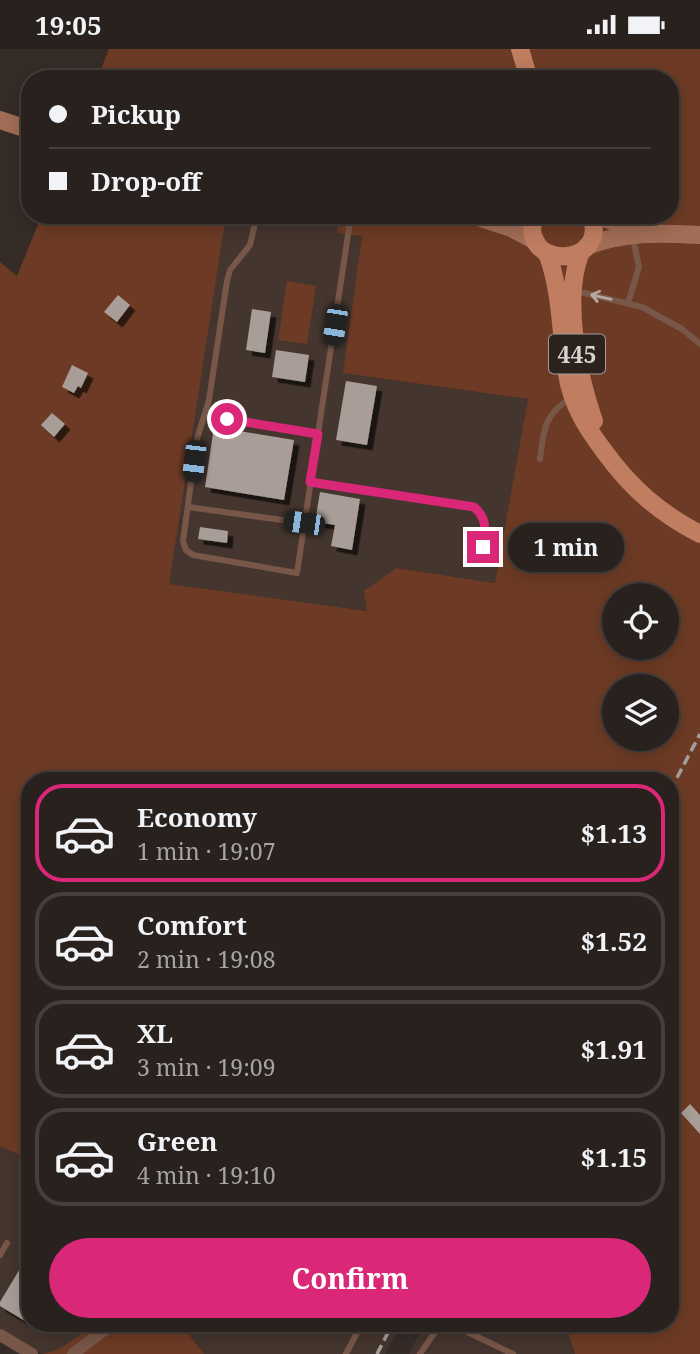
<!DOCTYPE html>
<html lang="en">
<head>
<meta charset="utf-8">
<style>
	:root { --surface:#28211e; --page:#302927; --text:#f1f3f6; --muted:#a5a3a4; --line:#443e3c; --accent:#db2777 }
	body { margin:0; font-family:"Noto Serif",serif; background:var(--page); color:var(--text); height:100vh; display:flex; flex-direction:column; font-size:26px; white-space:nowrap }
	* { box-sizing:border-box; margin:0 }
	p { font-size:23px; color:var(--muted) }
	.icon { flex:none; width:38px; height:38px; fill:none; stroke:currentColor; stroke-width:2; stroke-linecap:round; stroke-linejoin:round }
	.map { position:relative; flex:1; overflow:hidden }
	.panel { position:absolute; left:21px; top:723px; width:658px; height:560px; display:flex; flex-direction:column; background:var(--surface); border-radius:28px; box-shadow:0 4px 18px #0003,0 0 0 2px var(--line) }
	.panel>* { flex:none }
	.guide { position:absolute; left:21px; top:21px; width:658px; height:154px; border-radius:28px; box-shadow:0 4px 18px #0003,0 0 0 2px var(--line); display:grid; align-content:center; height:154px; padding:0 28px; background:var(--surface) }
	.tools { position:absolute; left:602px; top:534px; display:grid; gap:14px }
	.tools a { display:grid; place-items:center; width:77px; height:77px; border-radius:50%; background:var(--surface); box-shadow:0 4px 18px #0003,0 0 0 2px var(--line); font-size:35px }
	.end { position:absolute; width:32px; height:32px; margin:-16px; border:9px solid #db2777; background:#fff; box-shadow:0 0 0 4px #fff }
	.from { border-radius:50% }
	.bubble { position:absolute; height:49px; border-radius:24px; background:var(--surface); box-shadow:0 4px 18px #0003,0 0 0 2px var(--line); font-size:23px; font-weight:700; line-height:49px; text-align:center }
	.car { position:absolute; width:21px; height:42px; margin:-21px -10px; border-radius:9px; box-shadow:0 0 5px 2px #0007; background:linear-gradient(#222 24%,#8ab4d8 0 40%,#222 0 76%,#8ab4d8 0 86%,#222 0) }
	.guide b { display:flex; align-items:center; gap:24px; height:66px; font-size:26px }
	.guide b+b { border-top:2px solid var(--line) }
	.guide i { width:18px; height:18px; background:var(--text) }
	ul { padding:12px 0 0; list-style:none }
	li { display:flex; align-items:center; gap:21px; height:98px; margin:0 14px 10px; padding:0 14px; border:4px solid var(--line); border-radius:28px }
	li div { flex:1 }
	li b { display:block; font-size:26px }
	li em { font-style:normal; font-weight:700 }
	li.selected { border-color:var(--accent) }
	li>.icon { width:63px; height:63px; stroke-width:1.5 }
	.primary-button { display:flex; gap:14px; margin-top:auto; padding:14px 28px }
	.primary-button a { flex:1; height:80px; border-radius:42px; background:var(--accent); color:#fff; font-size:28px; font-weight:700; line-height:80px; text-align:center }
	.status { display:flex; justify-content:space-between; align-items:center; height:49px; padding:0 35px; background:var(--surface); direction:ltr }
	.status svg { height:19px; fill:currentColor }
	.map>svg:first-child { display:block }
</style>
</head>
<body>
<div class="status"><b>19:05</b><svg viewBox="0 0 49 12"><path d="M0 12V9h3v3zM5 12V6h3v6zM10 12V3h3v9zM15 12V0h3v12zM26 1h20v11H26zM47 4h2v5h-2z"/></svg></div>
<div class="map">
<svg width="700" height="1305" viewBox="0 0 700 1305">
	<defs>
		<filter id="shadow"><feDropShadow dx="5.5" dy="5.5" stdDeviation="0" flood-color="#0009"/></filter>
	</defs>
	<rect width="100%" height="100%" fill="#352c28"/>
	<path fill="#44352e" d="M226 166H298L338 174 362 187 344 324 528 350 496 534 396 519 368 562 168 535Z
		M0 1097 30 1111V1274H97L59 1300 43 1305 0 1281Z
		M180 1274H401L385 1305H204Z
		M425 1274H565L575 1305H409Z"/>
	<path fill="#6d3b25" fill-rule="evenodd" d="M109 0H700V1305H575L565 1274H670V732H30V1111L0 1097V213L17 227 42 166H226L169 535 367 562 364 542 396 519 495 534 528 350 343 324 362 187 337 184 338 173 298 166H670V30H97ZM614 546H667V598H614ZM614 637H667V690H614Z
		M287 232 316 237 307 295 278 291Z
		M97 1274H180L204 1305H43L59 1300Z"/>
	<path fill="#a99d98" filter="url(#shadow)" d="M118 246 130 256 117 273 104 263Z
		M252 260 271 263 265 304 246 301Z
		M276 301 309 306 305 333 272 328Z
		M72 316 88 324 81 339 78 337 74 344 62 338Z
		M346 332 377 337 367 396 336 391Z
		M52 364 65 375 54 388 41 376Z
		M214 378 294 391 284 451 205 438Z
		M320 443 360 450 352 501 331 497 335 476 315 473Z
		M200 478 228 482 227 494 198 490Z
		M690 1055 700 1066V1085L681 1064Z
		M30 1203V1275L0 1257V1253Z"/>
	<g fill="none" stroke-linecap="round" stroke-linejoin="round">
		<path stroke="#785749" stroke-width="6" d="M257 166 250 196 230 221 227 232 209 351 197 390 183 492 186 501 193 506 297 524 351 166
			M576 242 642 258 682 280 700 295
			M628 254 639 218 633 189
			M204 367 318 385
			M540 410C544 382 543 366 570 350
			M310 433 474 458C488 470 485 481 483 498
			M188 458 304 474
			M0 1206 7 1194
			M346 1305 362 1274
			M420 1305 435 1283 455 1277 513 1305"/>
		<path stroke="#785749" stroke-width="12" d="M0 1286 32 1305
			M73 1305 113 1274"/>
		<path stroke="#a16d56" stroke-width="18" d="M0 71 30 81
			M596 166 639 182
			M475 167 511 179 536 192
			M587 197C625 182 660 184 700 186"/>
		<path stroke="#c07d60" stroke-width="18" d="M520 0 529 30
			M535 166C515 221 611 221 591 166
			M581 203C562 248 578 327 594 372
			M547 204C562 244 560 284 567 325 572 356 586 378 604 402 630 438 659 464 700 485"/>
		<path stroke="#a49d9a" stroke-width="3.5" stroke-dasharray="10 5" stroke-linecap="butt" d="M670 742 700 685
			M377 1305 393 1274"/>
	</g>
	<defs><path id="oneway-shaft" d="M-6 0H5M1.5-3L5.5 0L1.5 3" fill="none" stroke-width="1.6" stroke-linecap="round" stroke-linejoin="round" transform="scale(1.75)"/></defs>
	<use stroke="#b7a7a1" href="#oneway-shaft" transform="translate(601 248) rotate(-167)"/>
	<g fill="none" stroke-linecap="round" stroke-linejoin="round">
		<path stroke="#db2777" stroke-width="9" d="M227 370 318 385 310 433 474 458C488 470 485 481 483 498"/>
	</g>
	<g text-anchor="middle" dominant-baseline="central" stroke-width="7" stroke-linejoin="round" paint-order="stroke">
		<rect fill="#2b221e" stroke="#a59d9b" stroke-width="2" x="549" y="285.5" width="56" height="39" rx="5"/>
		<g font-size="23" font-weight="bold" fill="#d9d2d0">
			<text x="577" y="305">445</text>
		</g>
	</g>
</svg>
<div class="tools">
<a><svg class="icon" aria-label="locate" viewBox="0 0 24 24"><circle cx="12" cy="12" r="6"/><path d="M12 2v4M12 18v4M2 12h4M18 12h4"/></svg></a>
<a><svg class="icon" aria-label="layers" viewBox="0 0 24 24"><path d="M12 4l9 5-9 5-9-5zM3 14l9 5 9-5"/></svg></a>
</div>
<i class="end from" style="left:227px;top:370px"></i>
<i class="end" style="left:483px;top:498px"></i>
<div class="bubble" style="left:508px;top:474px;width:116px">1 min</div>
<i class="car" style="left:335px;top:276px;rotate:189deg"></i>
<i class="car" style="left:194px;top:412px;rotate:187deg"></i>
<i class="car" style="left:304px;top:474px;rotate:278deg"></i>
<div class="guide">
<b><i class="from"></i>Pickup</b>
<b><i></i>Drop-off</b>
</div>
<section class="panel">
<ul>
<li class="selected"><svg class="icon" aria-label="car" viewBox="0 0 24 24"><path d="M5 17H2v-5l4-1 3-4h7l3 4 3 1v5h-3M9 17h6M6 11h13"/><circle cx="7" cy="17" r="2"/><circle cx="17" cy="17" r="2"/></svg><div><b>Economy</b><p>1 min · 19:07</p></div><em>$1.13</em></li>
<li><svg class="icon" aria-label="car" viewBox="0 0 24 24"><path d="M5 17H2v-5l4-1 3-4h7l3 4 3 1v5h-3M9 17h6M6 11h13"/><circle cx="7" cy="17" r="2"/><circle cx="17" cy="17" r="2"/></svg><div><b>Comfort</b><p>2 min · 19:08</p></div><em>$1.52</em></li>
<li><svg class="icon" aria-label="car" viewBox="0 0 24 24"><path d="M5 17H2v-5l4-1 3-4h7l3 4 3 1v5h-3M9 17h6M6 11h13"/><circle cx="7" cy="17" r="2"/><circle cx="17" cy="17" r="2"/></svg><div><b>XL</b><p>3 min · 19:09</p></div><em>$1.91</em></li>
<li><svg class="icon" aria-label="car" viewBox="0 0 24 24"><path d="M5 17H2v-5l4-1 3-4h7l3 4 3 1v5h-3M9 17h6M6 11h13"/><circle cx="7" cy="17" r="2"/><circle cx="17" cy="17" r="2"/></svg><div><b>Green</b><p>4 min · 19:10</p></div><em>$1.15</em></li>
</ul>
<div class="primary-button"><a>Confirm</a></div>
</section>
</div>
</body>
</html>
